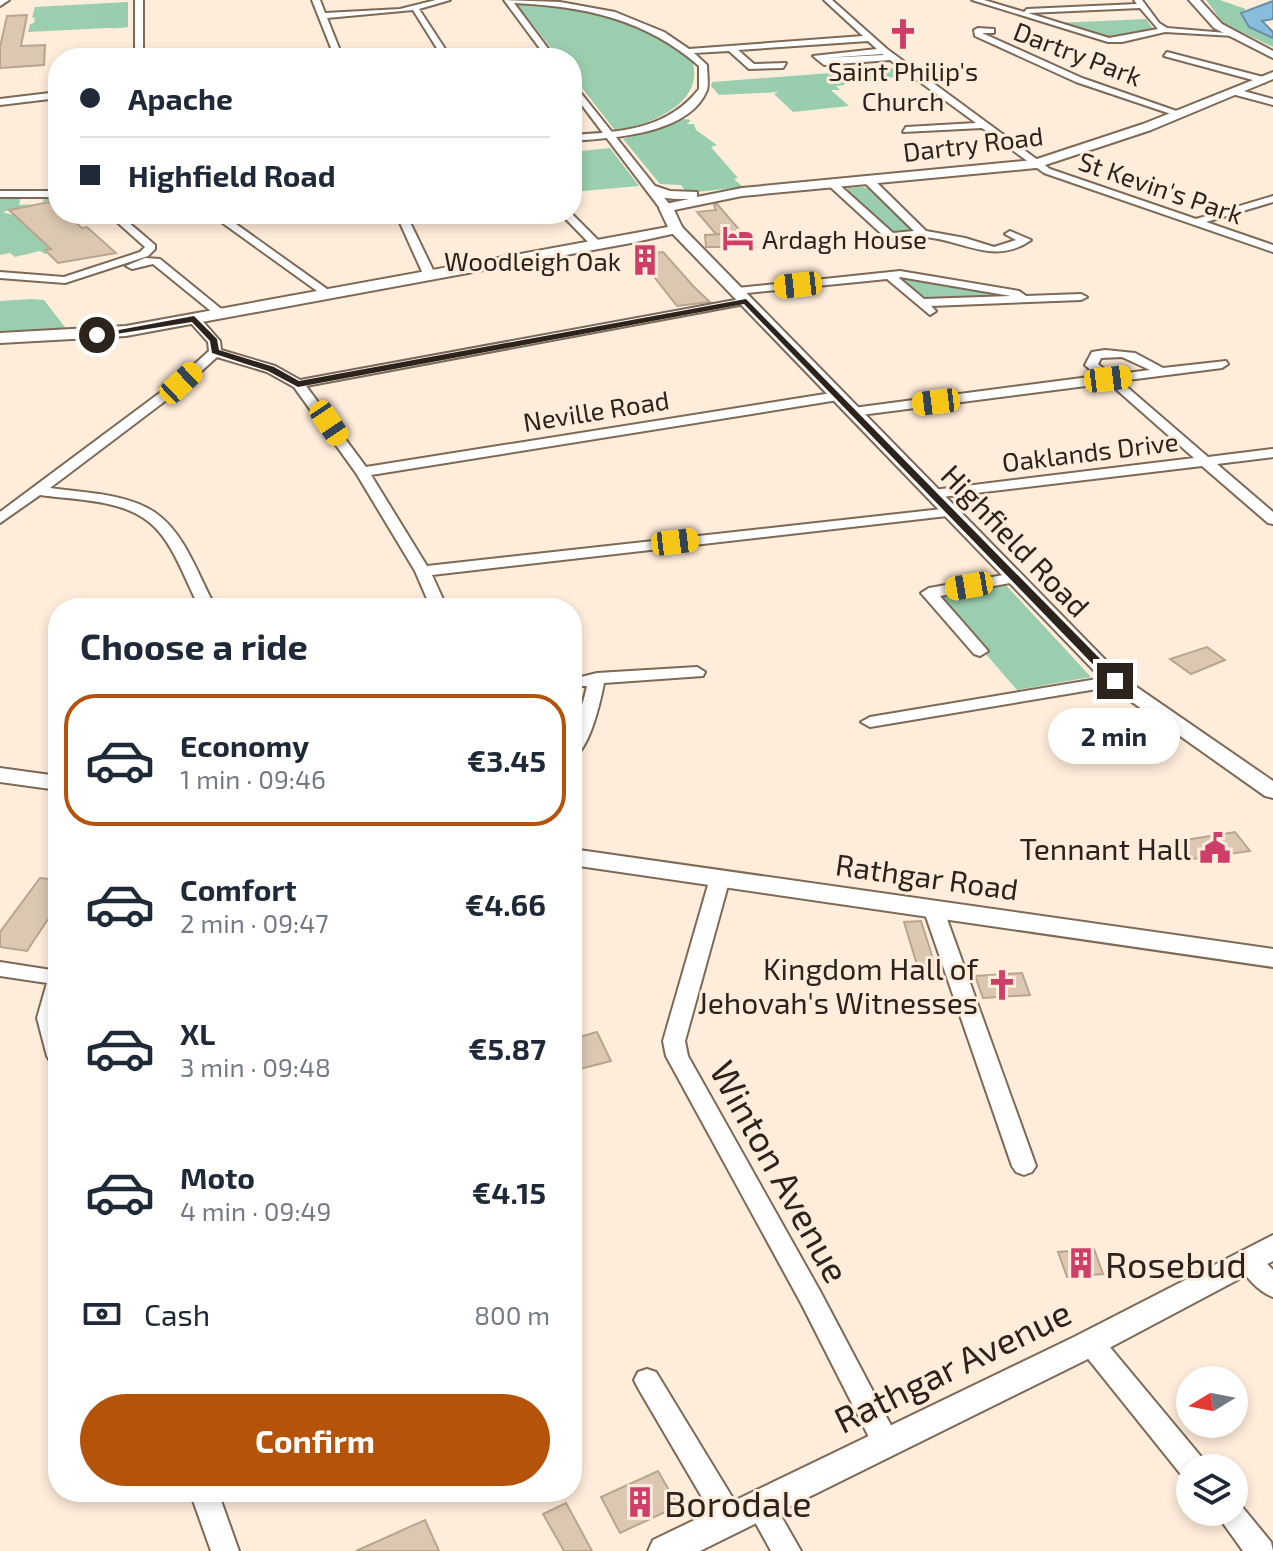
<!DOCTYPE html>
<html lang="en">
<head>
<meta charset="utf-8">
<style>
	:root { --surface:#fff; --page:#f2f2f3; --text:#1f2937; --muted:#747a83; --line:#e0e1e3; --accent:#b45309 }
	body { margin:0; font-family:"Exo 2",sans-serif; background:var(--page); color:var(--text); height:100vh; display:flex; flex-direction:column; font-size:30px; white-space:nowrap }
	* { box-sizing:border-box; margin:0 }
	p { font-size:26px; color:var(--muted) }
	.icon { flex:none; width:44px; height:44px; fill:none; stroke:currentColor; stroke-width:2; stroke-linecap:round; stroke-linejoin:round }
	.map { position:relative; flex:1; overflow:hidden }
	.panel { position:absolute; left:48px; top:598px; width:534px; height:904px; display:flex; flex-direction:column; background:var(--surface); border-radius:32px; box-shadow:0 4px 12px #0003 }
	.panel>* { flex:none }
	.banner { position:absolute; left:48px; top:48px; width:534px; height:176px; border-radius:32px; box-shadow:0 4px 12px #0003; display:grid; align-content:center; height:176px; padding:0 32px; background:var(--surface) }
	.needle { width:52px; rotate:260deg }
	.buttons { position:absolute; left:1176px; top:1366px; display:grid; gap:16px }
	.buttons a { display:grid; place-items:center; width:72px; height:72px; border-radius:50%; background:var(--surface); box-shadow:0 4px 12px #0003; font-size:40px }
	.end { position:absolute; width:36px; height:36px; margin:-18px; border:10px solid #2c241c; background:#fff; box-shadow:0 0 0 4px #fff }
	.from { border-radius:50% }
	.bubble { position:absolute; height:56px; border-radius:28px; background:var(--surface); box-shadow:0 4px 12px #0003; font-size:26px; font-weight:700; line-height:56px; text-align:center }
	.car { position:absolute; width:24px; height:48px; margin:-24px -12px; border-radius:10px; box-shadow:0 0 6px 2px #0007; background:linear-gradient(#f5c518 24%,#345 0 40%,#f5c518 0 76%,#345 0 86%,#f5c518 0) }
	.banner b { display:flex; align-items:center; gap:28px; height:76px; font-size:30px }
	.banner b+b { border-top:2px solid var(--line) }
	.banner i { width:20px; height:20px; background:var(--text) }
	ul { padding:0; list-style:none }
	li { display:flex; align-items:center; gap:24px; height:132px; margin:0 16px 12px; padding:0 16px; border:4px solid transparent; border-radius:32px }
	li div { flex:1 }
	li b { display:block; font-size:30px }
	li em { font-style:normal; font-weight:700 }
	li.current { border-color:var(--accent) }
	li>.icon { width:72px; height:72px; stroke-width:1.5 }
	h2 { padding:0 32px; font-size:36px; line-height:96px }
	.pay { display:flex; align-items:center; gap:20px; height:88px; padding:0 32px; font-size:30px }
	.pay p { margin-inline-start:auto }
	.primary-button { display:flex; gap:16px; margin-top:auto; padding:16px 32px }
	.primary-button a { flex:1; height:92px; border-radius:48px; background:var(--accent); color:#fff; font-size:32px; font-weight:700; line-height:92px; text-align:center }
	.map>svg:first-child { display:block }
</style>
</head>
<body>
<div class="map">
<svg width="1273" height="1551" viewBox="0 0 1273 1551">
	<rect width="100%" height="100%" fill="#ffeddb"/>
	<path fill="#9bceae" d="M128 2V27L28 32 30 24 34 23 35 18 32 17 35 7Z
		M515 2C574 2 653 17 693 63 703 107 648 122 617 133L572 75V58H559Z
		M1146 19 1154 30 1112 39 1056 23Z
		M765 78 780 92 719 95 711 86 712 82Z
		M610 148 639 186 572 192V152Z
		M862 187 871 189 918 231 915 234H893L845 191 848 188Z
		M21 196 19 205 31 204 3 212C20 219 34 213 52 205L48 201 43 202 44 196 58 199V214H74L40 221 67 244 45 254 40 251 15 257 10 253 0 255V197Z
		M903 277 1007 294 1009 297 922 299 899 278Z
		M31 299 44 300 68 331 0 333V301Z
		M1004 583 1091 677 1017 690 934 594Z"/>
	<path fill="#98cead" d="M1206 0H1220L1246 9 1241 13 1249 27 1273 38V47L1224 24Z
		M128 2V27C103 31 101 24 82 23L94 18 84 14 97 9 98 5Z
		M896 68 906 76 886 78 888 80 844 83 845 85 836 86 840 90H831L849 106 793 112 774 94 779 92 765 78Z
		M684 119 691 120 687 124H694L696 130 717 145 711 147 738 178 734 179 743 187 687 193 681 185 660 184 623 139Z"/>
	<path fill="#88bdde" stroke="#6c8fa4" stroke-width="2" d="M1273 1V19L1262 21 1273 32V38L1249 27 1241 13Z"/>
	<path fill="#dcc8b2" stroke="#b9a58f" stroke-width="2" d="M27 15 21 46 45 45 44 65 0 68V47L7 16Z
		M49 202 58 209V214H65L82 228 87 227 116 253 58 263 45 250 51 249 9 210Z
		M717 204 742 233 749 232 755 247H706L705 235 724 234H716L697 212 716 210 714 205Z
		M663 252 694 287 710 302 677 306 637 255Z
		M1207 647 1225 660 1191 674 1170 659Z
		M1235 832 1250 851 1193 859 1179 841Z
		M40 878 58 880V904L27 951 0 947V932Z
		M921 921 930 949 937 974 920 975 904 922Z
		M1022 973 1030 995 983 998 975 976Z
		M597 1032 611 1061 572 1071V1039Z
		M1094 1249 1103 1274 1067 1277 1058 1252Z
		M658 1471 678 1506 620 1533 601 1497Z
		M566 1503 571 1512 592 1551H564L543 1514Z
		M425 1520 439 1551H356Z"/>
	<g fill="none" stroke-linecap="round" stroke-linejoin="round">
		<defs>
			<path id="minor" d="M0 0H9L0 6Z
				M135 0H143V58H135Z
				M312 0H320L325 13 400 9 436 0H450L419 9 451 58H443L413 10 327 18 343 58H335Z
				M504 0 560 2 615 12 664 32 689 49 863 36 824 0H832L887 49 1050 169 1196 219 1273 196V202L1206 222 1273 245V252L1044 173 982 128 903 132 906 127 976 123 890 60 824 65 813 56 877 49 868 41 738 50 754 64 786 63 783 68 749 69 729 51 694 53 707 65C707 72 709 83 707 90 689 135 611 138 572 141V135C620 132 667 130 699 89V66C646 19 583 6 514 3L555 58H547ZM882 54 884 55 824 58Z
				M972 0H984L1024 12 1027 9 1137 4 1134 0H1142L1159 23 1167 28 1238 34 1234 36 1165 32 1122 42H1108ZM1140 8 1158 29 1109 38 1028 13Z
				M978 28 994 29V33H982L1082 78 1185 114 1177 116 1076 82 975 36 974 30Z
				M1167 52 1267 78 1268 80 1264 83 1164 56Z
				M864 178H872L926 231 965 238 994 247 1016 240 1005 234 1010 231 1031 240C994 266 964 240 924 237 911 237 899 240 886 238L826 183 835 181 893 233 914 231 864 182Z
				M0 191H58V197H0Z
				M108 214 122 217 155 214 128 222 155 245V249L148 256 65 283 0 278V272L64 277 140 252 145 247Z
				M210 214H222L334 294 324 296Z
				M396 214H406L436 276 434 278 424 276Z
				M561 214H572L601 243V247H593Z
				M145 258 160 259 225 312V316H217L153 264 132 269 126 266Z
				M900 271 1019 291 1026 296 1081 294 1087 297 1081 300 931 306 936 311 930 315 887 279 737 294 731 291 737 288ZM899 278 900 277 1011 296 924 299Z
				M746 298 752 301 750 303 306 386 366 467 838 392 844 396 838 400 371 475 427 566 951 508 958 512 956 515 432 575 447 608H431L415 571 356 473 294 387 267 372 217 357 185 386 50 488C84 493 128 493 157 514 186 535 199 578 216 608H200C185 581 174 542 149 522 121 499 75 500 40 495L0 523V512L177 380 209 351 208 342 190 322V316H198L220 341 221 350 275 366 300 380Z
				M1105 350 1135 353 1163 368 1226 361 1228 364 1222 368 1120 381 1208 457 1273 449V457L1217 464 1273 512V524L1268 523 1202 466 933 498 926 494 933 490 1194 458 1109 383 853 416 846 412 853 408 1097 376 1085 365 1092 352ZM1122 357 1150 370 1111 375 1098 364 1101 358Z
				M1015 573 1023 578 1020 581 940 596 988 651 980 656 974 654 921 593 929 588Z
				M697 667 705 672 703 676 604 683C601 699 589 753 572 757 572 728 581 714 587 686H577L575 682 577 678 597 673Z
				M1115 676 1123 681 1121 685 870 727 861 722 870 717Z
				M720 872 730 878 685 1041 688 1056 820 1291 895 1433 898 1441 895 1449 885 1453 875 1449 802 1305 666 1056 663 1041 710 878Z
				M933 902 943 908 1036 1166 1032 1172 1024 1175 1016 1172 1012 1166 923 908Z
				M0 962 58 971V1064L50 1061 47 1056 37 1018 47 983 0 976Z
				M1248 1250 1257 1253 1273 1270V1297C1258 1292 1243 1274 1236 1260L1239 1253Z
				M1090 1331 1099 1334 1203 1459 1207 1468H1190V1479L1183 1477 1081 1350 1077 1342 1081 1334Z
				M647 1369 656 1372 740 1510 744 1519 740 1528 730 1532 720 1528 638 1388 634 1380 638 1372Z
				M759 1491 769 1495 801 1551H771L745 1504 749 1495Z
				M190 1492H218L239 1551H211Z
				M1234 1501 1239 1503 1271 1542 1273 1551H1243L1215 1512H1234Z"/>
			<path id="tertiary" d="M572 82 670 205V211H662L572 92Z
				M1236 89 1273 99V105L1232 94 1231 92Z
				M58 92V98L0 105V99Z
				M671 226H681L1122 677 1273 781V798L1265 796 1108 685 671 232Z
				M1273 1235V1261L1096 1355 700 1551H648L653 1540 1074 1337Z"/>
			<path id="secondary" d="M1189 0H1200L1222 24 1273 51V58L1214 28Z
				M1273 72V79L1151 130 1036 168 742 196 674 210 683 229 681 232 631 243 126 336 0 343V333L126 326 668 227 659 208 661 205 689 199C674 199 660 200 648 190L655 186 670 191 697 192V197L742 188 1034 160 1143 124Z
				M0 768 58 776V790L0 782Z
				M572 849 1273 949V967L572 865Z"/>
		</defs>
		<use href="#minor" stroke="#7d6956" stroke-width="4"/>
		<use href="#tertiary" stroke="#7d6956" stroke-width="4"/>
		<use href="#secondary" stroke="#7d6956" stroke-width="4"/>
		<use href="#minor" fill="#fff" fill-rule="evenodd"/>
		<use href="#tertiary" fill="#fff" fill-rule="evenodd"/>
		<use href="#secondary" fill="#fff" fill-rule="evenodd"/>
	</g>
	<path fill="#2c241c" d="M746 299 1119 678V683H1111L744 304 298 387 268 371 212 353 210 341 192 322 97 337 92 335 194 316 217 339 219 350 274 367 299 381Z"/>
	<defs>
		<symbol id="church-bare" viewBox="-9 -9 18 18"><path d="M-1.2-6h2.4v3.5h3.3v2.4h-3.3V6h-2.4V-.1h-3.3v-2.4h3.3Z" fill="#cd3f69" stroke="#ffeddb" stroke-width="2.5" paint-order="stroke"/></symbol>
		<symbol id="hotel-bare" viewBox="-9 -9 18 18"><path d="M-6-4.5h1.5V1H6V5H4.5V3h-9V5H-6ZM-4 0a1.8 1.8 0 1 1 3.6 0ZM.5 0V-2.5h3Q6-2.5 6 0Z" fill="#cd3f69" stroke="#ffeddb" stroke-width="2.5" paint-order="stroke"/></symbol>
		<symbol id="building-bare" viewBox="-9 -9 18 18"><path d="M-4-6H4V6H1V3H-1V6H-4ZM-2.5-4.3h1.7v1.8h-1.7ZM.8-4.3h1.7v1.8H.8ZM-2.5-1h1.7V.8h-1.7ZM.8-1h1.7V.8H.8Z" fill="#cd3f69" stroke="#ffeddb" stroke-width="2.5" paint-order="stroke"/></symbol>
		<symbol id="civic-bare" viewBox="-9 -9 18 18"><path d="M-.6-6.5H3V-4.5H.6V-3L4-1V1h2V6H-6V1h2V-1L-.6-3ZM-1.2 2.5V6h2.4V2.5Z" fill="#cd3f69" stroke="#ffeddb" stroke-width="2.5" paint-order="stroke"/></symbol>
	</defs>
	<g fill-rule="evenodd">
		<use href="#church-bare" x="881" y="12" width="44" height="44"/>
		<use href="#hotel-bare" x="716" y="216" width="44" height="44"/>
		<use href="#building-bare" x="623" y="238" width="44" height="44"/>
		<use href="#civic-bare" x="1193" y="826" width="44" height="44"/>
		<use href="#church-bare" x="980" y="963" width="44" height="44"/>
		<use href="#building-bare" x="1059" y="1241" width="44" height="44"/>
		<use href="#building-bare" x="618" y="1480" width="44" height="44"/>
	</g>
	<g text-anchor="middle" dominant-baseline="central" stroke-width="6" stroke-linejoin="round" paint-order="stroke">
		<g font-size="26" fill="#2c241c" stroke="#ffeddb">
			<text transform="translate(1078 53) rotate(21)">Dartry Park</text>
			<text transform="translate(973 143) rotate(-7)">Dartry Road</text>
			<text transform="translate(1161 187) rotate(19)">St Kevin's Park</text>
			<text transform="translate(596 410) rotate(-9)">Neville Road</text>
			<text transform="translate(1090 451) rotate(-7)">Oaklands Drive</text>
		</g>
		<g font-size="26" fill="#2c241c" stroke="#ffeddb">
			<text x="903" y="70">Saint Philip's<tspan x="903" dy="30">Church</tspan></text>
			<text x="762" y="238" text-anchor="start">Ardagh House</text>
			<text x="621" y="260" text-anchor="end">Woodleigh Oak</text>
		</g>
		<g font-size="30" fill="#2c241c" stroke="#ffeddb">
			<text transform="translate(1016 540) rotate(46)">Highfield Road</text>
			<text transform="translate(927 876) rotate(8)">Rathgar Road</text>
		</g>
		<g font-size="30" fill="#2c241c" stroke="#ffeddb" text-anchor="end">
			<text x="1191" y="848">Tennant Hall</text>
			<text x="978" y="968">Kingdom Hall of<tspan x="978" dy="34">Jehovah's Witnesses</tspan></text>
		</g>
		<g font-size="36" fill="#2c241c" stroke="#ffeddb">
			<text transform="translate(781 1171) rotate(61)">Winton Avenue</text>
			<text transform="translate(952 1365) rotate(-26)">Rathgar Avenue</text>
		</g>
		<g font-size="36" fill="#2c241c" stroke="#ffeddb" text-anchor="start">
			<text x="1105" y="1263">Rosebud</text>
			<text x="664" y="1502">Borodale</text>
		</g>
	</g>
</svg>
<div class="buttons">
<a><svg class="needle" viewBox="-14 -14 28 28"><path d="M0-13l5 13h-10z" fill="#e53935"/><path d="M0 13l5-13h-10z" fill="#747a83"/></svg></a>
<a><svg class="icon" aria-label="layers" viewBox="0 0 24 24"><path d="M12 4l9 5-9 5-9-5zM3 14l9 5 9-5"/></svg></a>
</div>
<i class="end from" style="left:97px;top:335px"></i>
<i class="end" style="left:1115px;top:681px"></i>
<div class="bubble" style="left:1048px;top:708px;width:132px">2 min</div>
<i class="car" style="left:798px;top:285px;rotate:264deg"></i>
<i class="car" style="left:1108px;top:379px;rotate:83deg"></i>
<i class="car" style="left:181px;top:383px;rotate:47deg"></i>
<i class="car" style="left:936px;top:402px;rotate:263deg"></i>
<i class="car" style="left:329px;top:423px;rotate:146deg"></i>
<i class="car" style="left:675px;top:542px;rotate:83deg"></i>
<i class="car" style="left:969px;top:586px;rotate:260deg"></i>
<div class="banner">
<b><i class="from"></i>Apache</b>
<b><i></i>Highfield Road</b>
</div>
<section class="panel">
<h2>Choose a ride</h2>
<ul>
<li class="current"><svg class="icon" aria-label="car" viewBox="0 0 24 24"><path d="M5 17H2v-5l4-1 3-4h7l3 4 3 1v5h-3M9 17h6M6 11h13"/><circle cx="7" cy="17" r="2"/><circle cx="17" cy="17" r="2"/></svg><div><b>Economy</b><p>1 min · 09:46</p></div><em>€3.45</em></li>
<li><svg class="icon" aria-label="car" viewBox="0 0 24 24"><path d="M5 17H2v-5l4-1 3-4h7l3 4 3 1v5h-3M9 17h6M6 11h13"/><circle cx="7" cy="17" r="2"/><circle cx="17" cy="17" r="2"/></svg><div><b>Comfort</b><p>2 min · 09:47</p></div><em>€4.66</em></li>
<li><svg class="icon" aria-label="car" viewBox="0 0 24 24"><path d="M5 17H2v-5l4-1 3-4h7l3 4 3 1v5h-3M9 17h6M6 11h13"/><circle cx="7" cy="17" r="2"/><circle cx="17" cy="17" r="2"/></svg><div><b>XL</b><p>3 min · 09:48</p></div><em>€5.87</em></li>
<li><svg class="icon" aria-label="car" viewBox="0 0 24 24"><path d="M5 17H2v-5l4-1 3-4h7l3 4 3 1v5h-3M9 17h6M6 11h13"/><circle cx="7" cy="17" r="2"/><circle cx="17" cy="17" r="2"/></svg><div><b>Moto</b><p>4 min · 09:49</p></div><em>€4.15</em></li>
</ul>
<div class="pay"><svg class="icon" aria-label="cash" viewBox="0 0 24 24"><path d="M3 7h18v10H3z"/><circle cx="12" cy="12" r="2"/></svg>Cash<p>800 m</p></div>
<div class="primary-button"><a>Confirm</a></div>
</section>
</div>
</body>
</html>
